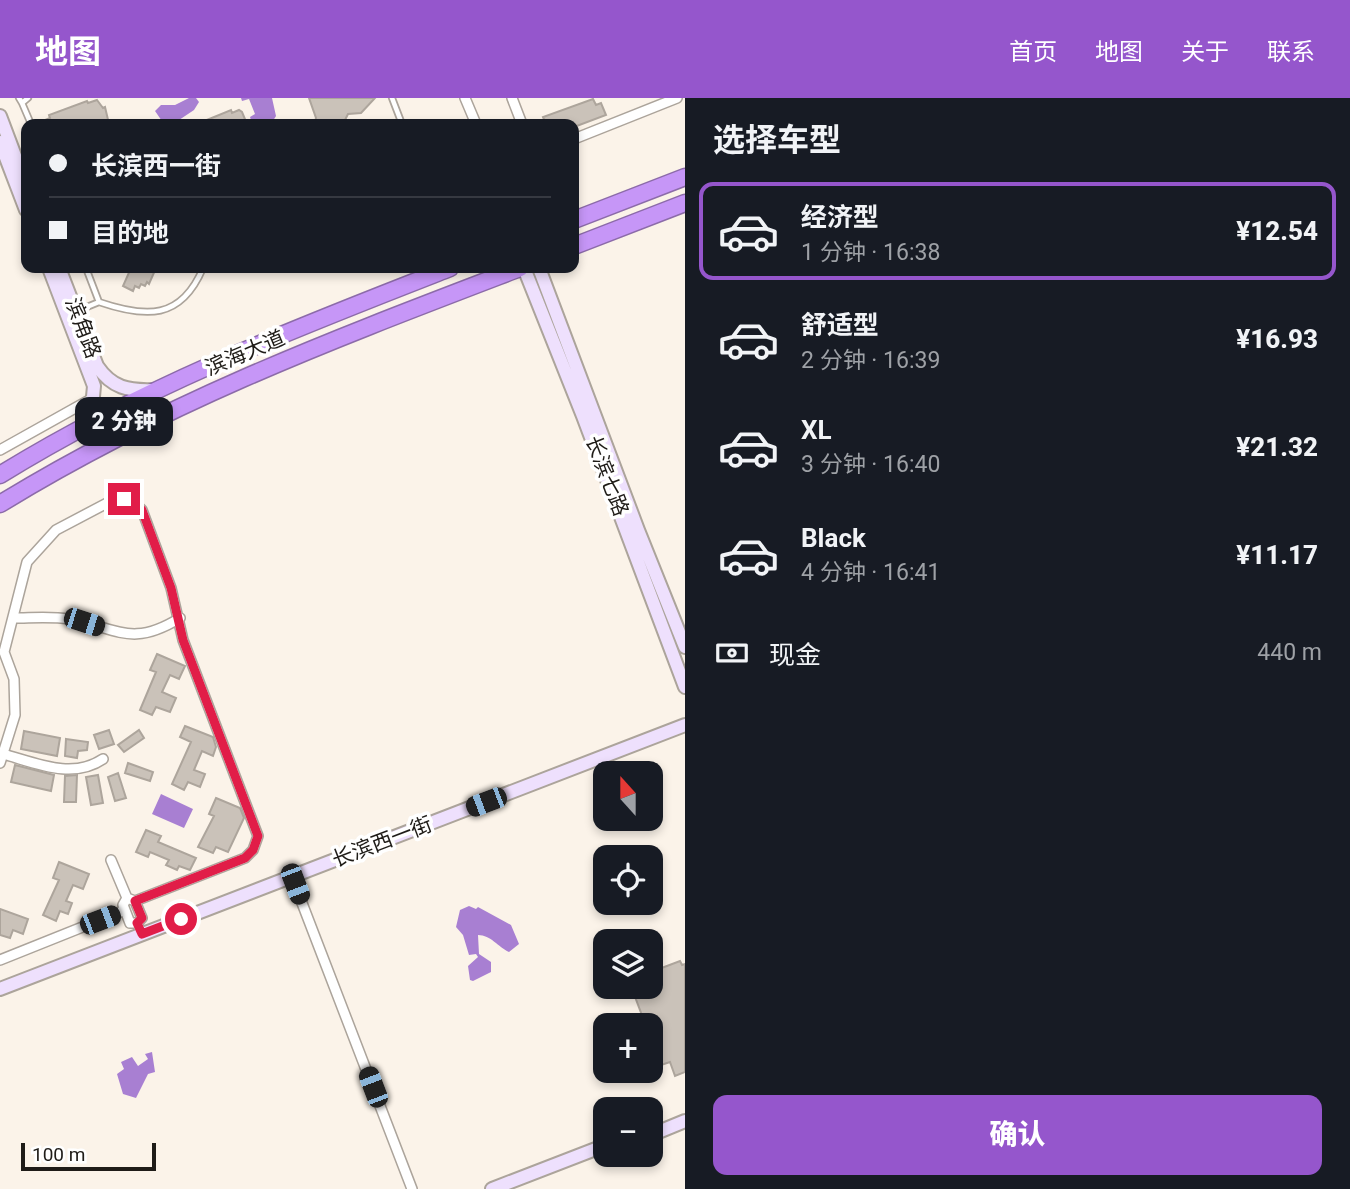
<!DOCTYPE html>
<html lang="zh">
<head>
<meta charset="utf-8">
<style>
	:root { --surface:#171b24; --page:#242831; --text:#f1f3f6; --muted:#9ea1a6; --line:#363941; --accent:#9556cc }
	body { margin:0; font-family:Roboto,"Noto Sans SC",sans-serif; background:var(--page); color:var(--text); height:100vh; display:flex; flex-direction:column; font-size:26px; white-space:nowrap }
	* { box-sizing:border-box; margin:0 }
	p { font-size:23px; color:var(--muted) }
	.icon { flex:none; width:38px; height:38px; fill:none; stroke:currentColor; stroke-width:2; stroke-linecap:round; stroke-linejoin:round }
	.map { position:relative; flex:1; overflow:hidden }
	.details { display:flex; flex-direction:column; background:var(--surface); width:665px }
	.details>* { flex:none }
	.top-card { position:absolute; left:21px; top:21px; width:558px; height:154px; border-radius:14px; box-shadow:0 4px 10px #0003; display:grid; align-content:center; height:154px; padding:0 28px; background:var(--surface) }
	.needle { width:46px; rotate:339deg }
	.tools { position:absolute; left:593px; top:663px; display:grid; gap:14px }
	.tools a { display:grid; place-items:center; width:70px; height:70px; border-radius:14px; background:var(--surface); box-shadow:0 4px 10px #0003; font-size:35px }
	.scale { position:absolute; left:21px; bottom:18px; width:135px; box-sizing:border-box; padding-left:7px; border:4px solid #1f1c18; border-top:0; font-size:19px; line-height:24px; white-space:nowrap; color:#1f1c18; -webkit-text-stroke:5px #fff; paint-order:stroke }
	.end { position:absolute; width:32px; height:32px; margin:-16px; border:9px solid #e11d48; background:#fff; box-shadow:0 0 0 4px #fff }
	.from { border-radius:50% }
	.bubble { position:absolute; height:49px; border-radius:14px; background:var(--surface); box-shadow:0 4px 10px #0003; font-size:23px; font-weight:800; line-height:49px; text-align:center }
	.car { position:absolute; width:21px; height:42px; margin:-21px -10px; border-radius:9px; box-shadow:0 0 5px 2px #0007; background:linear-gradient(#222 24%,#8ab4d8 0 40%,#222 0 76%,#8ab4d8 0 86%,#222 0) }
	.top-card b { display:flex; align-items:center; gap:24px; height:66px; font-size:26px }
	.top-card b+b { border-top:2px solid var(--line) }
	.top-card i { width:18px; height:18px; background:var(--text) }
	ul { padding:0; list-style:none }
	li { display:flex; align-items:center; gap:21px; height:98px; margin:0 14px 10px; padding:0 14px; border:4px solid transparent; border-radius:14px }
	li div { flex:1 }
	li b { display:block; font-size:26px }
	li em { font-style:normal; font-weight:800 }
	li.active { border-color:var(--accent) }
	li>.icon { width:63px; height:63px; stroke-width:1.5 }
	h2 { padding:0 28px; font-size:32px; line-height:84px }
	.pay { display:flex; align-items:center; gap:18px; height:77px; padding:0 28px; font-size:26px }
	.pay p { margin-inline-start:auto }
	.button { display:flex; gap:14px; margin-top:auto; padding:14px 28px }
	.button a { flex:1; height:80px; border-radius:14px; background:var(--accent); color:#fff; font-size:28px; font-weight:800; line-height:80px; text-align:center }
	header { display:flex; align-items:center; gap:42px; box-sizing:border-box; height:98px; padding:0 35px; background:var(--accent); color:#fff }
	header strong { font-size:33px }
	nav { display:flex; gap:38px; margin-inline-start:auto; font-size:24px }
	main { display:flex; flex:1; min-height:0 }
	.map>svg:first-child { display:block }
</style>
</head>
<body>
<header>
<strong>地图</strong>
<nav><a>首页</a><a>地图</a><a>关于</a><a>联系</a></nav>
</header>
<main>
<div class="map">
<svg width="685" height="1091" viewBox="0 0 685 1091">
	<rect width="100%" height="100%" fill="#fbf3e9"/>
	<path fill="#a87fd2" d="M189 0H196L199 4 194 12 179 22 180 26H164L155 13 161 7H175Z
		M241 0H272L276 18 271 26 252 25 250 19 255 16 249 1 242 3Z
		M161 696 193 711 184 730 152 716Z
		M469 808 476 811 478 809 511 827 519 846 509 854C498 849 491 837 478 837L479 856 491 864V874L473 883 470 882 468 868 478 859 476 856 469 857 463 837 456 829 460 812Z
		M152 954 155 974 148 976 136 1000 123 996 117 976 124 971 121 964 132 959 138 968 148 961 145 956Z"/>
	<path fill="#cac2b9" stroke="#ada59c" stroke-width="2" d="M309 0H375L361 15 348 16 343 26H314L316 20Z
		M593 1 596 7 601 5 606 17 574 29V26H546L543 19Z
		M97 2 103 10 105 9 109 26H36L50 20 49 17 87 3 88 5Z
		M231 12 232 15 239 12 242 14 247 26H197Z
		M131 170H156L149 186 147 184 145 188 141 186 139 190 135 188 133 193 123 188Z
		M157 556 185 568 179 581 170 577 162 594 176 600 170 614 156 609 152 617 140 612 156 574 150 572Z
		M185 628 213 639 216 649 213 658 202 653 194 672 205 676 200 689 188 684 184 692 172 686 191 644 180 639Z
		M109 632 114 646 99 651 94 637Z
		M139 632 144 640 124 654 118 647Z
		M24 633 60 640 57 658 21 651Z
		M66 641 88 644 87 652 78 653 77 660 65 658Z
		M128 665 153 674 150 683 125 675Z
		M15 667 54 677 51 693 11 684Z
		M118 675 126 700 115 703 108 679Z
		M77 677 76 704H64L65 678Z
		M98 677 103 705 91 707 86 679Z
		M216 700 240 710 244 720 228 754 216 749 213 755 198 749 214 718 209 716Z
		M146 732 161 738 158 744 196 760 190 772 179 768 177 772 166 767 169 762 150 754 148 759 136 754Z
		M59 764 89 776 83 791 73 787 66 803 72 805 68 816 60 813 56 823 43 817 59 782 53 780Z
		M0 811 28 821 23 836 13 832 10 840 0 837Z
		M680 863 682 867 685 866V974L675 978 670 964 661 967 651 941V928H646L634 896 643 893 641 889H651V874Z"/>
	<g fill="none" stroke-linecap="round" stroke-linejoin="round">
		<defs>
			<path id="lane" d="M19 0 22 5 28 0
				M392 0 402 26
				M22 5 31 26
				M86 170 99 204C146 220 181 222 203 170
				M77 213 99 204"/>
			<path id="street" d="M465 0 476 26
				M512 0 522 26
				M574 41 677 0
				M0 352 93 300
				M13 520C31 520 51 518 69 521 118 530 131 550 180 520
				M3 656C36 665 72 682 103 661
				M0 665 15 617 14 581 4 554 27 464 56 432 111 403 124 401 135 405 142 412 171 490 183 542 258 738 253 752 245 760 135 803
				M111 762 127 800
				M292 779 412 1091
				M137 825 142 820 135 803 127 800 123 807 130 825H137L142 836
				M0 862 125 812"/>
			<path id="secondary" d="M0 18 26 87
				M0 44 26 112
				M49 170 94 288 92 309 85 328
				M59 170 97 268C112 290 128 293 154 292
				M524 170 583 318 685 589
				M539 170 638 432 685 549
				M0 891 685 627
				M651 1037 685 1023
				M492 1091 606 1047"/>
			<path id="highway" d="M574 122 685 79
				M574 148 685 105
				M0 377C142 289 296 230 450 170
				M0 406C168 303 337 240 520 170"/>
		</defs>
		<use href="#lane" stroke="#aca49b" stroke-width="8"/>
		<use href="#street" stroke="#aca49b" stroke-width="12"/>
		<use href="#secondary" stroke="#aca49b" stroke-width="16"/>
		<use href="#highway" stroke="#8c6ba9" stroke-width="19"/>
		<use href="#lane" stroke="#fff" stroke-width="4.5"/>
		<use href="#street" stroke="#fff" stroke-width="9"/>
		<use href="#secondary" stroke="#eee0fd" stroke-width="12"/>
		<use href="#highway" stroke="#c696f7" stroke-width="16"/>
	</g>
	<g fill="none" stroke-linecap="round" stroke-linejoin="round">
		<path stroke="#e11d48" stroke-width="9" d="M124 401 135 405 142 412 171 490 183 542 258 738 253 752 245 760 135 803 142 820 137 825 142 836 181 821"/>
	</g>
	<g text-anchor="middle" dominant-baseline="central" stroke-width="7" stroke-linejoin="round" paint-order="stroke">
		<g font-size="21" fill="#1f1c18" stroke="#fff">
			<text transform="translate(83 230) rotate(69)">滨角路</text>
			<text transform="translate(245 255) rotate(-23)">滨海大道</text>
			<text transform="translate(607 378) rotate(69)">长滨七路</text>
			<text transform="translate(382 744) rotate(-21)">长滨西一街</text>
		</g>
	</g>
</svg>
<div class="tools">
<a><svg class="needle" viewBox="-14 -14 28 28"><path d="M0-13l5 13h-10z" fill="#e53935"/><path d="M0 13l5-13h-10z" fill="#9ea1a6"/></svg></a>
<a><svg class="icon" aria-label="locate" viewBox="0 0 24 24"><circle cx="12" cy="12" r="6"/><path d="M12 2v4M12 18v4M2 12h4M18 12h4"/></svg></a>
<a><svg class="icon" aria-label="layers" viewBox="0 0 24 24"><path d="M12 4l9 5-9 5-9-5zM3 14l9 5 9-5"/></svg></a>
<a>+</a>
<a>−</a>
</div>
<div class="scale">100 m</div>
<i class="end from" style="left:181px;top:821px"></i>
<i class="end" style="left:124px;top:401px"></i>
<div class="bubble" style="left:75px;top:299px;width:98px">2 分钟</div>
<i class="car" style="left:84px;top:524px;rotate:108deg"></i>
<i class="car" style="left:486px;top:704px;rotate:249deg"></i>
<i class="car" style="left:295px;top:786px;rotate:159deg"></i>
<i class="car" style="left:100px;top:822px;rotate:69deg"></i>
<i class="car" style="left:373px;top:989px;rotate:339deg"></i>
<div class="top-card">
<b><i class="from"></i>长滨西一街</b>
<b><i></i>目的地</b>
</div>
</div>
<section class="details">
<h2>选择车型</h2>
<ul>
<li class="active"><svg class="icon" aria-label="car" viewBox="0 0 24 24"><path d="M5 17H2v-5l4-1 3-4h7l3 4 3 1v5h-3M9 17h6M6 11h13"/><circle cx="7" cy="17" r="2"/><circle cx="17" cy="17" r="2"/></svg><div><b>经济型</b><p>1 分钟 · 16:38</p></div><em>¥12.54</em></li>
<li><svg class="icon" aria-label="car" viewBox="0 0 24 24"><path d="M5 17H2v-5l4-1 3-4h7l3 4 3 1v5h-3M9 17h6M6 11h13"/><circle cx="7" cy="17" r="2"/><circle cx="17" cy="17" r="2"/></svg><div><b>舒适型</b><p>2 分钟 · 16:39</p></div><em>¥16.93</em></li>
<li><svg class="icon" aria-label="car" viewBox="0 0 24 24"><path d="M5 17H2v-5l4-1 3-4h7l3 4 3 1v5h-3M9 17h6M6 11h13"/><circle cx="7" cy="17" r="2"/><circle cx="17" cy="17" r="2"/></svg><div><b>XL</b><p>3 分钟 · 16:40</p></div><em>¥21.32</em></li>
<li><svg class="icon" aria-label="car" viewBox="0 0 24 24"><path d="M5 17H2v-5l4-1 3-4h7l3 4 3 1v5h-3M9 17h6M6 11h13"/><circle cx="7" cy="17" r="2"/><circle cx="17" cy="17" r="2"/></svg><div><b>Black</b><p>4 分钟 · 16:41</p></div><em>¥11.17</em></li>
</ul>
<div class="pay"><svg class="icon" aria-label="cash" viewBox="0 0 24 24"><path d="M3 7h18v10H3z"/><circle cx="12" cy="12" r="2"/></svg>现金<p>440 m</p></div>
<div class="button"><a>确认</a></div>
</section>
</main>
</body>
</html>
